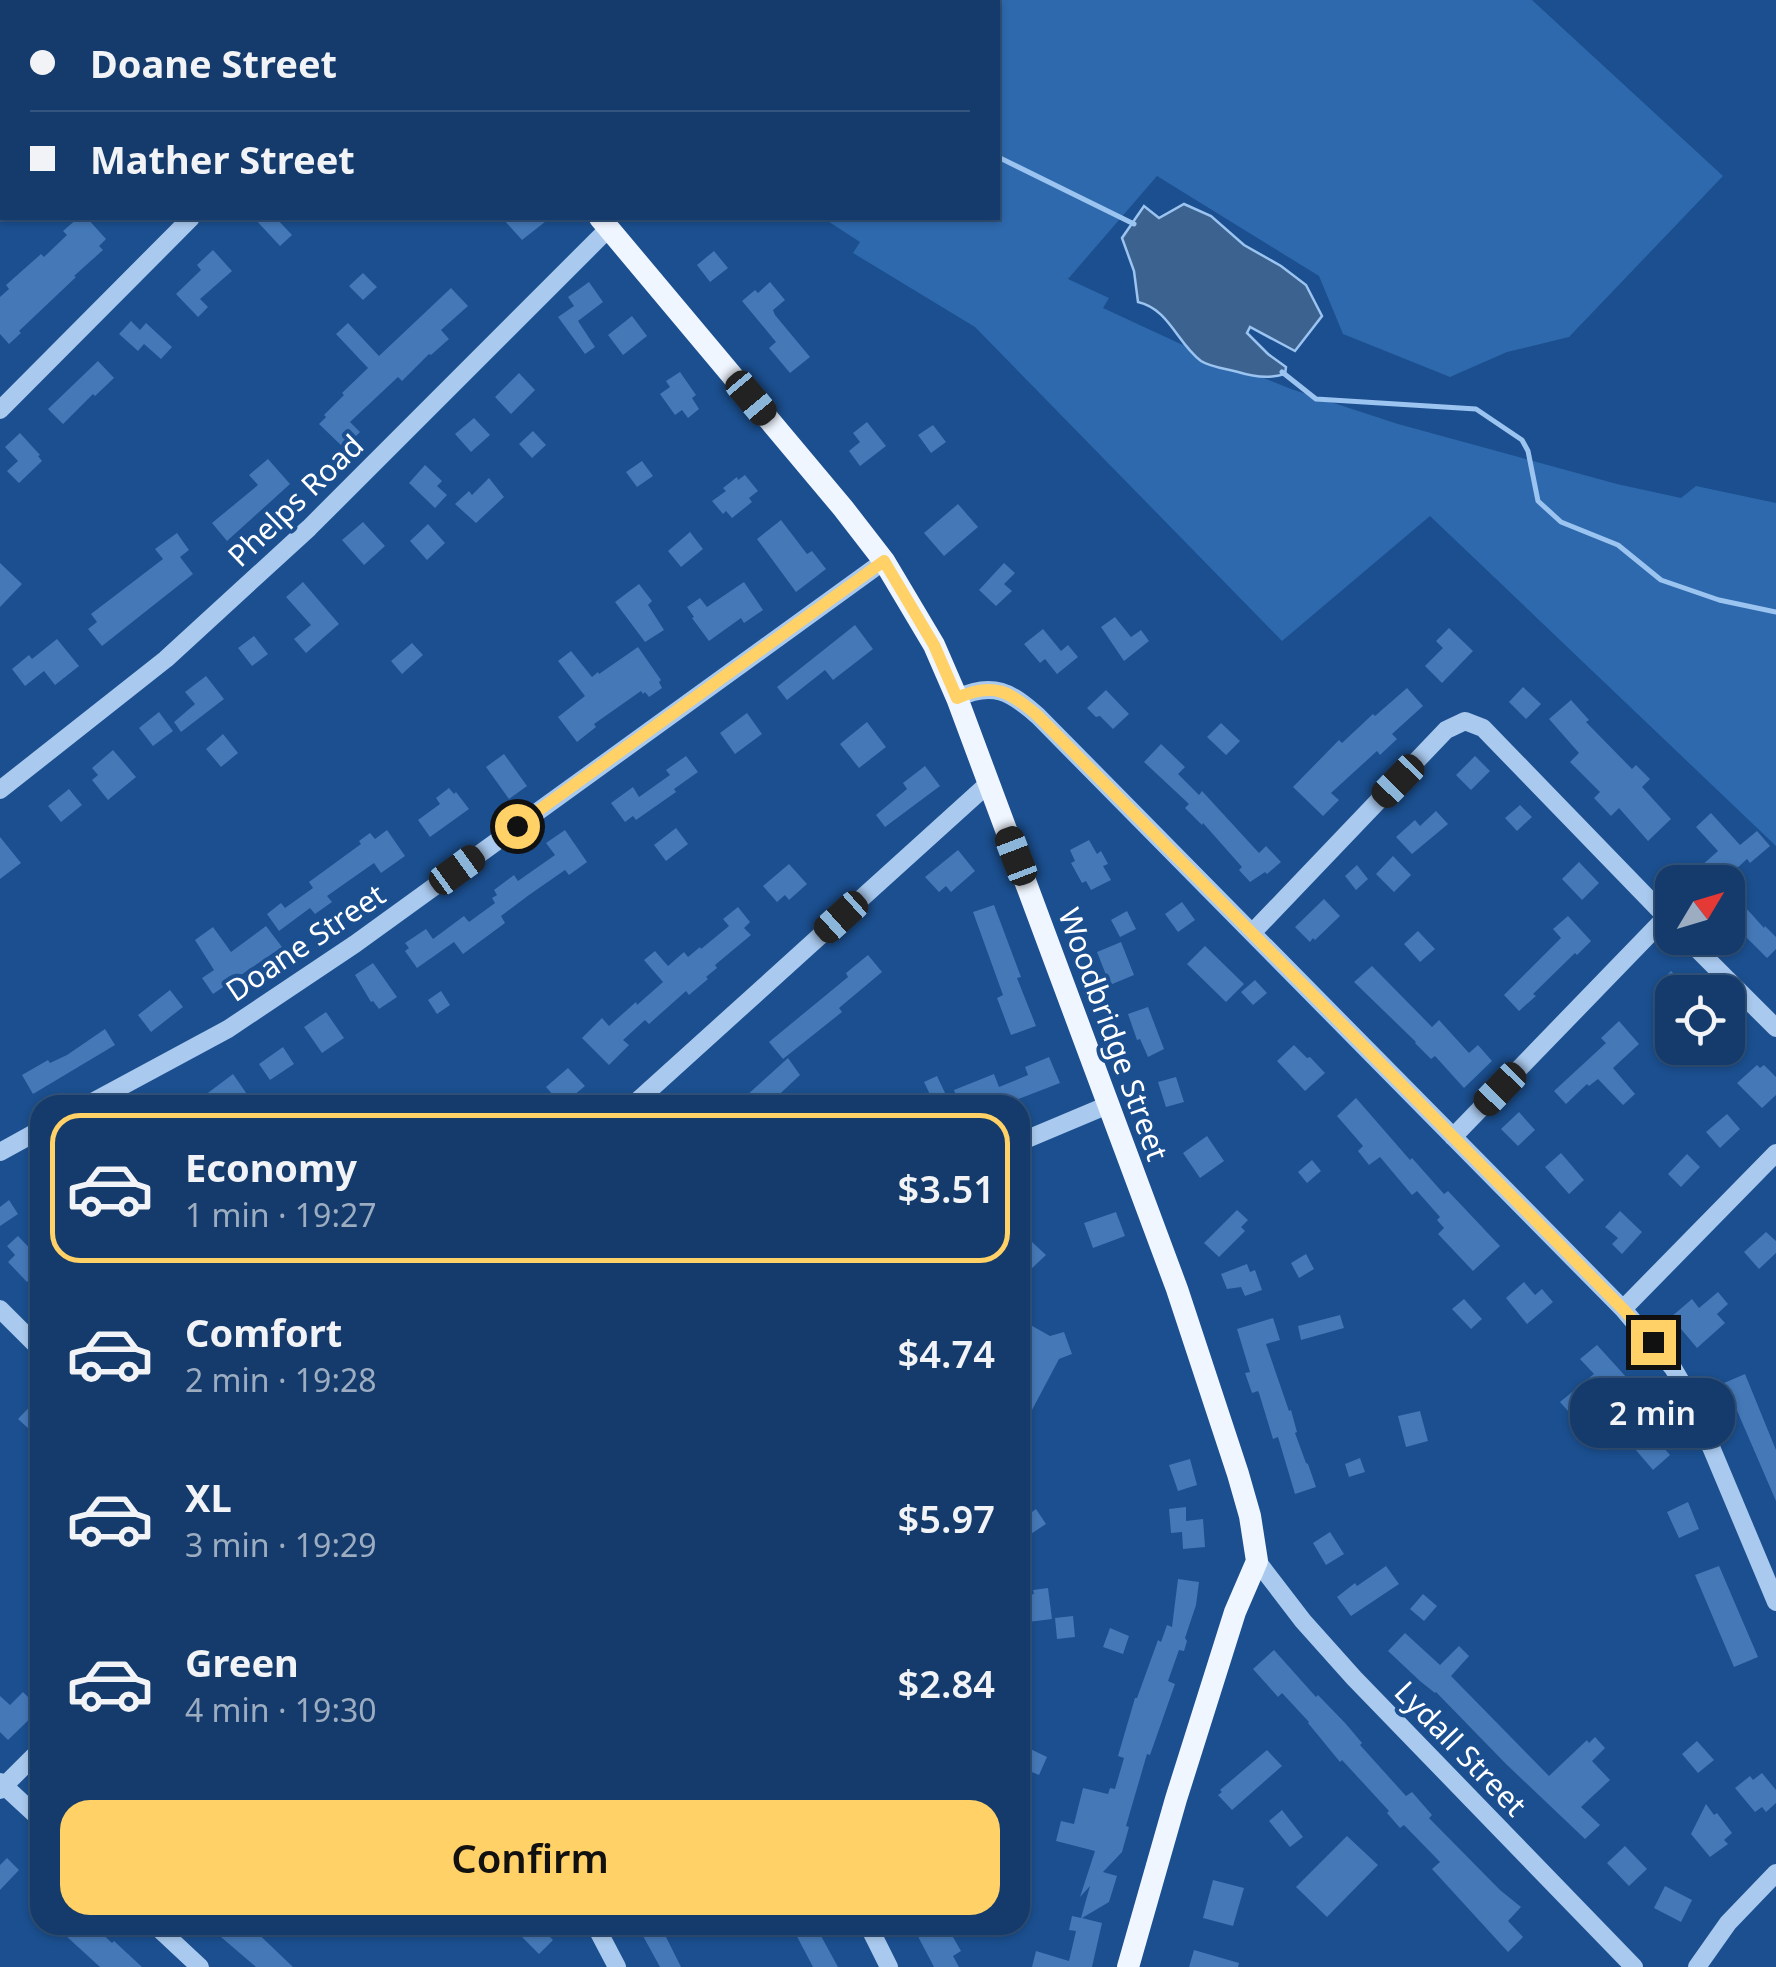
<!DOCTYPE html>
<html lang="en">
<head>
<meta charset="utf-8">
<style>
	:root { --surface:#143b6b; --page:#1d4271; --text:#f1f3f6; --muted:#9dadc1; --line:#33557e; --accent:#ffd166 }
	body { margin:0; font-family:"Noto Sans",sans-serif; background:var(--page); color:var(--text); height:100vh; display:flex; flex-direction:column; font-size:38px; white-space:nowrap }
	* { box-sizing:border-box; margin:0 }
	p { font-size:32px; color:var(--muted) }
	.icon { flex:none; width:55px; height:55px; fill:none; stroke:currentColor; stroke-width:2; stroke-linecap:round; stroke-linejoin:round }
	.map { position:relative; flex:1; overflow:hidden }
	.side { position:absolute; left:30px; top:1095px; width:1000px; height:840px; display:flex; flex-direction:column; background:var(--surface); border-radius:30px; box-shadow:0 2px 8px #0004,0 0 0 2px var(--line) }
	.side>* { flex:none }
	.banner { position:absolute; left:0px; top:0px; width:1000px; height:220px; box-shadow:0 2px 8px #0004,0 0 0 2px var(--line); display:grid; align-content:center; height:220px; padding:0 30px; background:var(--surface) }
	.needle { width:65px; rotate:52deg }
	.fabs { position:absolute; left:1655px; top:865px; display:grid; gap:20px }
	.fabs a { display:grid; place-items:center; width:90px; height:90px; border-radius:20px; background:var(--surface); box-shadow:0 2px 8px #0004,0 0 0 2px var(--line); font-size:50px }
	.end { position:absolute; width:45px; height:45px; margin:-22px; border:12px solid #ffd166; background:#111; box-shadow:0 0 0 5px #111 }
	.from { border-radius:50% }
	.bubble { position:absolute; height:70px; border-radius:30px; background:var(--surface); box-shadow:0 2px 8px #0004,0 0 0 2px var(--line); font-size:32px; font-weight:600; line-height:70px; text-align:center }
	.car { position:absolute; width:30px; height:60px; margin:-30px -15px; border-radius:12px; box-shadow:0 0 8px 2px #0007; background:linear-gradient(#222 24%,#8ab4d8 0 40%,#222 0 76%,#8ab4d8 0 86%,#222 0) }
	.banner b { display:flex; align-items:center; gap:35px; height:95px; font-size:38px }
	.banner b+b { border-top:2px solid var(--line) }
	.banner i { width:25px; height:25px; background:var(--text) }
	ul { padding:18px 0 0; list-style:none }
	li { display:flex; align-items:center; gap:30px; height:150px; margin:0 20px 15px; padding:0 10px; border:5px solid transparent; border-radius:30px }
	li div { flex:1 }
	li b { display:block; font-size:38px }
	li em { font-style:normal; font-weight:600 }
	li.selected { border-color:var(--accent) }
	li>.icon { width:90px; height:90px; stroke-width:1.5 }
	.cta { display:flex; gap:20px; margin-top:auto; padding:20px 30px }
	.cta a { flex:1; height:115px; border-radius:30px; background:var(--accent); color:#111; font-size:40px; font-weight:600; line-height:115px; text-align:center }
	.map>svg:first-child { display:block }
</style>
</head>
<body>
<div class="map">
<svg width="1776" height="1967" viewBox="0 0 1776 1967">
	<rect width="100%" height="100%" fill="#1b4f8f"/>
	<path fill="#2e69ad" d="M541 0H1532L1723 176 1569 337 1507 352 1450 377 1343 334 1319 276 1157 176 1068 279 1109 298 1103 308 1185 346 1291 389 1398 424 1617 484 1681 498 1696 486 1776 503V846L1430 516 1282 641 975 327 853 253 860 242 823 218H998V2H543Z"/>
	<path fill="#3c6290" stroke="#9cc4f0" stroke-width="2.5" d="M1184 204 1211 216 1244 245 1281 266 1306 285 1322 316 1295 351 1250 327 1247 333 1268 354 1286 367 1285 374C1269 379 1254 377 1238 372 1227 369 1210 367 1201 361 1177 343 1169 309 1138 302L1134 271 1122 238 1144 206 1159 218Z"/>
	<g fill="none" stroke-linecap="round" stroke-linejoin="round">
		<path stroke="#9cc4f0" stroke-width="5" d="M770 0 772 2
			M998 157 1134 224
			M1282 372 1316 399 1476 409 1522 440 1528 451 1538 501 1561 522 1618 545 1661 580 1719 600 1776 612"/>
	</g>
	<path fill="#4478b7" d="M78 218H87L106 239 99 246 103 250 74 276 76 277 19 331 21 333 9 344 0 334V297L9 289 6 285 41 254 44 257 67 235 63 231Z
		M254 218H276L292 235 280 246Z
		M502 218H550L522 240Z
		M213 250 232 271 200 299 208 307 198 317 176 294 201 270 197 265Z
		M714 251 728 268 710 282 697 265Z
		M363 273 377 287 363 300 349 286Z
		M589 282 603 302 578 321 595 347 585 354 558 317 574 306 568 297Z
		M770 282 785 300 773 310 775 315 810 357 790 373 769 348 776 342 742 301 755 290 758 293Z
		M451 288 468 306 441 330 449 339 431 355 429 354 402 381 398 377 350 422 360 432 344 448 319 424 326 417 324 415 344 395 342 393 368 368 336 334 348 323 379 356Z
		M632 316 647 336 623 355 608 335Z
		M131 321 140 330 146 323 172 347 161 359 144 344 138 351 119 334Z
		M98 361 114 378 95 396 93 394 63 424 48 409Z
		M680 372 696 395 692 398 699 409 688 418 682 410 675 415 660 394 670 387 666 381Z
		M519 373 535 390 511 414 495 397Z
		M474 418 490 435 471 452 455 434Z
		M867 422 886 446 860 466 849 451 860 442 853 433Z
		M933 425 946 442 931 453 918 435Z
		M533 431 546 445 532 458 519 444Z
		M20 433 40 455 38 456 42 461 19 483 7 471 18 461 5 447Z
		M268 459 290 484 227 541 212 523 258 485 249 475Z
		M642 461 653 476 637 487 626 472Z
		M425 465 442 481 437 486 447 495 435 508 409 483Z
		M745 475 758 491 749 498 752 502 732 518 726 511 723 514 712 501 726 491 723 488 737 477 738 480Z
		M489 478 504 497 476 523 455 504 469 491 472 495Z
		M958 504 978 527 944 556 924 533Z
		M781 520 807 554 812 551 826 569 796 592 757 539Z
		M363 522 385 546 364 565 342 540Z
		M428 524 445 543 427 560 410 541Z
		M690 532 703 549 681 567 668 551Z
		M177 533 189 550 180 557 193 574 102 646 88 629 97 622 91 614 163 559 155 549Z
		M0 563 22 584 0 607Z
		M1004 563 1015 573 1004 584 1012 591 996 606 979 590Z
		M303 582 339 624 306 653 294 639 311 625 286 597Z
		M744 582 763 610 744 623 741 618 709 641 692 618 694 617 687 607 700 598 707 607Z
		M639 584 652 601 648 605 664 630 645 642 615 602Z
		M1115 617 1131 637 1141 630 1149 641 1124 661 1101 627Z
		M855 625 873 649 833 680 825 670 787 700 777 687Z
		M1449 628 1473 651 1442 683 1425 666 1443 648 1436 641Z
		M1043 629 1061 651 1068 645 1078 657 1057 674 1045 659 1040 663 1024 644Z
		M254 636 268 654 252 666 238 648Z
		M57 639 79 666 55 685 44 671 25 686 12 669 29 655 32 659Z
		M412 643 423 655 402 674 391 661Z
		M638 647 661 680 659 682 662 688 649 697 645 692 643 694 641 691 594 724 596 727 577 742 558 717 585 696 558 661 571 651 592 677 598 672 599 674Z
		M206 676 224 699 181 732 174 722 195 704 185 692Z
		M1523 687 1541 704 1526 719 1509 702Z
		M1407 688 1423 706 1392 734 1397 739 1380 755 1377 751 1331 793 1339 800 1323 816 1293 787 1339 740 1342 743 1373 714 1375 716Z
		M1106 690 1129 714 1113 729 1100 716 1096 717 1087 708Z
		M1571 700 1589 720 1586 722 1632 769 1636 765 1650 779 1642 787 1671 819 1648 841 1619 808 1611 816 1594 798 1600 792 1570 762 1579 753 1549 719Z
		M159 712 173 731 153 746 139 728Z
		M747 713 762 734 735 754 720 733Z
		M867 722 886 747 859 768 840 744Z
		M1221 723 1240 741 1226 755 1207 737Z
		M223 734 238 753 221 767 206 749Z
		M1161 744 1185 767 1178 774 1199 795 1202 791 1259 853 1266 846 1281 862 1267 874 1265 872 1250 882 1239 870 1242 867 1203 823 1202 825 1185 808 1189 804 1144 762Z
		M113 750 136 777 108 800 92 780 98 775 92 768Z
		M504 754 527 786 509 799 486 767Z
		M686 756 698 772 674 789 676 792 636 820 633 816 625 822 611 803 633 787 639 797 670 775 666 770Z
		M1475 756 1490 771 1471 790 1456 775Z
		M925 766 940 786 885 827 876 815 907 789 903 783Z
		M449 788 454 794 456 792 469 809 430 837 418 820 440 804 436 798Z
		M69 789 82 805 61 822 48 806Z
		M1520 805 1532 817 1517 831 1505 818Z
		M1436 811 1448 824 1412 854 1396 837 1415 820 1420 826Z
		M1711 813 1740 845 1757 831 1770 846 1750 863 1747 859 1722 882H1683L1718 851 1696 827Z
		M676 828 688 844 666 861 654 845Z
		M387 830 405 856 381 873 374 863 327 896 332 902 315 914 310 908 279 931 267 914 281 903 285 908 313 888 309 882 361 844 359 841 370 833 375 839Z
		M565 830 587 862 569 875 565 870 529 895 501 916 505 923 463 954 454 942 417 968 405 951 409 948 405 943 426 929 433 939 464 916 469 922 495 903 492 898 497 895 494 890 514 875 518 881 555 855 546 843Z
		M0 837 21 863 0 879Z
		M1089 840 1097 854 1101 851 1108 864 1103 866 1111 880 1091 890 1086 881 1082 883 1071 863 1075 861 1070 850Z
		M958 850 975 871 951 892 946 886 939 892 925 877Z
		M1393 856 1411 875 1394 892 1376 874Z
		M1579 862 1599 883 1582 900 1562 879Z
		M789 864 807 884 789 900 785 895 777 902 763 886Z
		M1357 865 1368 879 1356 890 1345 876Z
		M1728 888 1764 928 1765 926 1776 937V949L1767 958 1735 926 1728 933Z
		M1324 899 1340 916 1315 940 1313 938 1310 942 1295 927Z
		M1182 902 1195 920 1178 932 1165 914Z
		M994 905 1021 977 1017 978 1036 1026 1011 1035 997 998 1003 995 973 912Z
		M738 907 750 922 744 928 751 935 715 965 717 968 706 977 708 979 689 995 686 991 649 1024 645 1020 623 1040 629 1045 609 1065 582 1038 602 1018 609 1026 636 1002 637 1005 663 982 644 960 655 951 668 966 684 952 688 957 700 947 701 949 729 926 723 919Z
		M1127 911 1136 929 1120 937 1111 920Z
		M1568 916 1591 941 1577 955 1575 953 1533 994 1536 996 1519 1011 1504 995 1561 938 1553 929Z
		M266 926 282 947 213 994 202 978 214 970 195 940 213 927 231 952Z
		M1418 931 1435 949 1420 962 1404 944Z
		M1121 942 1134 975 1110 985 1097 952Z
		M1205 946 1244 984 1226 1002 1187 964Z
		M868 955 882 972 839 1008 842 1012 783 1059 769 1042 848 977 846 973Z
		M373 963 397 997 379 1009 373 1001 371 1002 355 975Z
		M1372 966 1432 1027 1439 1020 1469 1053 1478 1045 1492 1061 1464 1088 1435 1056 1431 1059 1415 1043 1416 1042 1354 982Z
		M1671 971 1693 992H1664L1657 985Z
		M1255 980 1267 993 1253 1005 1241 992Z
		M170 990 183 1007 151 1032 138 1015Z
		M441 991 450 1005 437 1014 428 1000Z
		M1148 1007 1164 1049 1148 1057 1140 1039 1137 1040 1128 1014Z
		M326 1012 344 1038 322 1053 304 1027Z
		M1619 1021 1639 1044 1613 1068 1635 1094 1623 1105 1598 1079 1589 1086 1587 1084 1566 1104 1554 1091 1606 1043 1601 1038Z
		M105 1029 115 1045 33 1094 22 1075 48 1060 50 1063 67 1055Z
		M1294 1045 1307 1058 1310 1057 1325 1073 1305 1091 1277 1061Z
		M283 1047 294 1064 270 1080 259 1064Z
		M1049 1057 1060 1083 1003 1105H959L954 1090 994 1074 999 1087 1028 1075 1025 1067Z
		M788 1058 800 1075 768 1105H755L746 1096Z
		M1757 1065 1760 1068 1764 1065 1776 1077V1095L1762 1108 1737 1083Z
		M568 1068 585 1086 562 1105 546 1087Z
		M233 1074 251 1100 243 1105H192Z
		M937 1076 946 1095 933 1101 924 1082Z
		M1176 1077 1184 1102 1166 1107 1158 1082Z
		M1356 1098 1410 1160 1412 1158 1444 1194 1448 1191 1500 1246 1473 1271 1438 1234 1444 1228 1437 1220 1440 1217 1417 1191 1412 1195 1380 1157 1369 1165 1358 1151 1363 1146 1337 1116Z
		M1519 1112 1535 1130 1518 1146 1501 1129Z
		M1727 1114 1740 1129 1720 1148 1706 1132Z
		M1207 1136 1224 1161 1200 1178 1183 1153Z
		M1561 1153 1584 1180 1569 1194 1545 1167Z
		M1687 1154 1700 1167 1681 1187 1668 1174Z
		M1312 1160 1321 1171 1307 1183 1298 1172Z
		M9 1200 18 1214 0 1226V1207Z
		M1237 1210 1248 1220 1241 1227 1245 1231 1219 1257 1204 1243Z
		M1620 1211 1642 1232 1622 1254 1612 1244 1618 1238 1605 1227Z
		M1116 1212 1125 1236 1093 1248 1084 1223Z
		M1766 1232 1776 1241V1253L1759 1269 1744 1252Z
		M18 1236 40 1259V1270L27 1282 8 1262 15 1255 7 1246Z
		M1032 1242 1046 1255 1029 1271 1020 1262V1254Z
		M1306 1254 1314 1269 1299 1278 1291 1263Z
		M1247 1264 1250 1272 1255 1270 1262 1290 1245 1296 1241 1287 1227 1289 1221 1274Z
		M1524 1282 1535 1295 1542 1289 1553 1302 1527 1324 1506 1298Z
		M1718 1292 1728 1304 1717 1314 1725 1323 1697 1348 1671 1317 1692 1299 1699 1308Z
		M1464 1299 1482 1319 1471 1329 1452 1309Z
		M1340 1315 1344 1328 1301 1340 1298 1326Z
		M1273 1318 1280 1340 1266 1344 1289 1411 1291 1410 1297 1432 1295 1433 1306 1463 1308 1464 1316 1487 1295 1494 1278 1437 1273 1439 1259 1393 1258 1391 1252 1393 1245 1373 1250 1372 1237 1329Z
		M1020 1319 1050 1336 1064 1332 1072 1354 1059 1359 1032 1410 1020 1404Z
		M1597 1345 1649 1402 1635 1414 1670 1455 1653 1470 1635 1449 1639 1446 1600 1401 1576 1420 1560 1402 1594 1374 1580 1359Z
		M1745 1374 1776 1450V1501L1735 1406 1733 1407 1726 1391 1724 1383Z
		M40 1396V1439L18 1419Z
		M1420 1411 1428 1441 1406 1447 1398 1416Z
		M1360 1458 1365 1472 1349 1477 1345 1464Z
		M1190 1459 1197 1485 1178 1491 1169 1465Z
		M1688 1502 1699 1529 1679 1538 1667 1512Z
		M1186 1507V1521L1203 1519 1205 1547 1183 1549 1182 1532 1171 1533 1169 1509Z
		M1036 1509 1046 1524 1020 1541V1521Z
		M1330 1532 1344 1554 1326 1565 1313 1543Z
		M1386 1566 1399 1584 1351 1616 1337 1597 1355 1583 1357 1586Z
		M1719 1566 1758 1657 1734 1667 1695 1575Z
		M1178 1579 1199 1582 1196 1605 1185 1638 1187 1641 1184 1651 1179 1650 1168 1681 1175 1684 1150 1755 1147 1754 1126 1826 1129 1827 1122 1852 1103 1872 1117 1876 1109 1902 1082 1918 1102 1923 1092 1967H1032L1036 1951 1069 1961 1076 1931 1069 1930 1072 1916 1081 1918 1090 1886 1080 1897 1095 1851 1056 1841 1061 1821 1074 1824 1083 1788 1108 1794 1110 1788 1115 1789 1124 1758 1118 1756 1135 1698H1137L1158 1640 1161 1642 1167 1625 1172 1627Z
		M1048 1588 1052 1619 1020 1623V1596L1034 1594 1033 1590Z
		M1423 1594 1437 1606 1424 1621 1410 1609Z
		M1073 1616 1075 1637 1057 1639 1055 1618Z
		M1110 1628 1129 1636 1123 1654 1103 1647Z
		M1405 1633 1440 1665 1459 1646 1469 1656 1451 1676 1549 1776 1587 1740 1589 1743 1595 1737 1605 1748 1592 1761 1610 1780 1581 1807 1600 1825 1585 1839 1506 1764 1436 1692 1435 1693 1420 1681 1388 1651Z
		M1274 1650 1316 1697 1318 1695 1346 1724 1362 1743 1360 1745 1406 1796 1412 1792 1432 1815 1429 1818 1500 1890 1521 1907 1508 1921 1523 1937 1508 1952 1432 1869 1440 1862 1404 1825 1400 1828 1387 1813 1389 1811 1342 1760 1340 1762 1308 1723 1309 1722 1282 1693 1278 1697 1253 1669Z
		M23 1692 40 1709 8 1740 0 1732V1696L10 1705Z
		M1697 1741 1714 1760 1698 1773 1682 1754Z
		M1020 1744 1047 1757 1039 1775 1020 1767Z
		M1267 1750 1282 1766 1232 1810 1218 1795 1222 1792 1220 1790Z
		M1762 1773 1776 1790V1803L1766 1812 1762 1807 1755 1812 1735 1788 1750 1776 1753 1780Z
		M1706 1804 1714 1815 1717 1813 1732 1833 1724 1840 1728 1844 1710 1857 1691 1834Z
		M1282 1810 1303 1837 1290 1847 1269 1821Z
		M1347 1836 1378 1865 1327 1917 1296 1887Z
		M1625 1846 1647 1869 1629 1886 1607 1863Z
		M7 1858 19 1870 0 1890V1865Z
		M1213 1880 1244 1888 1233 1926 1203 1918Z
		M1665 1886 1692 1900 1681 1922 1654 1908Z
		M54 1925H93L112 1943 114 1941 142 1967H100Z
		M207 1925H249L293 1967H256Z
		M529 1925H555L546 1933 553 1940 539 1954 519 1934Z
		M637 1925H660L681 1967H660Z
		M791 1925H815L838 1967H813Z
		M912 1925H946L961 1951 953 1956 959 1967H934Z
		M1194 1950 1239 1963 1238 1967H1189Z"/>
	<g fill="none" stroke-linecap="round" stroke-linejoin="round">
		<path stroke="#a9c9ee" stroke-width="18" d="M404 2 407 0
			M0 4 4 0
			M0 410 191 218
			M957 698C993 681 1011 692 1038 716L1623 1309 1673 1368 1690 1397 1776 1602
			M0 790 166 659 309 528 609 228
			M1252 933 1446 730 1465 721 1483 728 1672 923
			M1686 938 1776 1028
			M87 1105 228 1029 355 944 884 561
			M633 1105 989 783
			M1453 1137 1666 917
			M1020 1142 1108 1105
			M0 1152 40 1130
			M0 1309 40 1349
			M1623 1309 1776 1153
			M1257 1561 1303 1621 1354 1678 1634 1967
			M0 1782 40 1819
			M0 1790 40 1750
			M155 1925 200 1967
			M595 1925 617 1967
			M868 1925 889 1967
			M1697 1967 1728 1923 1776 1873"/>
		<path stroke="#f0f6ff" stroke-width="22" d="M429 0 431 2
			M600 218 843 508 884 561 934 645 957 698 1177 1289 1238 1474 1250 1516 1257 1561 1235 1612 1176 1799 1128 1967"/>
	</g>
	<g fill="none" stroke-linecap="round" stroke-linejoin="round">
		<path stroke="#ffd166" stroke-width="12" d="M517 826 884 561 934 645 957 698C993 681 1011 692 1038 716L1623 1309 1653 1342"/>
	</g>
	<g text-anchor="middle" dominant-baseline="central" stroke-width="8" stroke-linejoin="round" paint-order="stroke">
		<g font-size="30" fill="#fff" stroke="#1b4f8f">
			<text transform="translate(295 500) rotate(-44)">Phelps Road</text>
			<text transform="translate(305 942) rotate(-34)">Doane Street</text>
			<text transform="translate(1114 1034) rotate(70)">Woodbridge Street</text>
			<text transform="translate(1461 1748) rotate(46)">Lydall Street</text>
		</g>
	</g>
</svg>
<div class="fabs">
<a><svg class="needle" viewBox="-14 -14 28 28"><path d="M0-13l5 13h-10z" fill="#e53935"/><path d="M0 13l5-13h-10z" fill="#9dadc1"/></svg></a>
<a><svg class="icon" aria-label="locate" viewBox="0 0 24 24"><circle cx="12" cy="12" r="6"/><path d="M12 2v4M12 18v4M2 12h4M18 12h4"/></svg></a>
</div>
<i class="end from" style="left:517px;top:826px"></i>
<i class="end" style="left:1653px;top:1342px"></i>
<div class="bubble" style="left:1570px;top:1378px;width:165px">2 min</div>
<i class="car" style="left:751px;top:398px;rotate:140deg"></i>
<i class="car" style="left:1398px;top:781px;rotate:224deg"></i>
<i class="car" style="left:1016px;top:856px;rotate:339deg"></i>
<i class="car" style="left:457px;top:870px;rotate:54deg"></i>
<i class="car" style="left:841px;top:917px;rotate:228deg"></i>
<i class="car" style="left:1500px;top:1089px;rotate:224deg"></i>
<div class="banner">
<b><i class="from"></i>Doane Street</b>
<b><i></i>Mather Street</b>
</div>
<section class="side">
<ul>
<li class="selected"><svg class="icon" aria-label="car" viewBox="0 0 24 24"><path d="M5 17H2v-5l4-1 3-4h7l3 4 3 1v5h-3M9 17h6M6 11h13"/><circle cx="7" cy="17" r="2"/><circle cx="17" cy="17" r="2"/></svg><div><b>Economy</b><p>1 min · 19:27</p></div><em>$3.51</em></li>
<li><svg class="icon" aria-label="car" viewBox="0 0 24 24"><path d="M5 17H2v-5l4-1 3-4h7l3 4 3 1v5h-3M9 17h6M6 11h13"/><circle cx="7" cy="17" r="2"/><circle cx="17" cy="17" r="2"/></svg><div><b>Comfort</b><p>2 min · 19:28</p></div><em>$4.74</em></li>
<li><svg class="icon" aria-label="car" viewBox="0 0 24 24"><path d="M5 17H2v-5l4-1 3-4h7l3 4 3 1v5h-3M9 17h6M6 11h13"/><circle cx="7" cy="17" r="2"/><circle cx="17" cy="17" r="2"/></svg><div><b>XL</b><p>3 min · 19:29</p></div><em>$5.97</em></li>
<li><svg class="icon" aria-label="car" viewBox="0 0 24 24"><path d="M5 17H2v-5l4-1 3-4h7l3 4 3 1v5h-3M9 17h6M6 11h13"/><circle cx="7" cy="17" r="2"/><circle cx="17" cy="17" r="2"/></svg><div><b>Green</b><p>4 min · 19:30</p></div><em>$2.84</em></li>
</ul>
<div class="cta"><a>Confirm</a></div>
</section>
</div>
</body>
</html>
